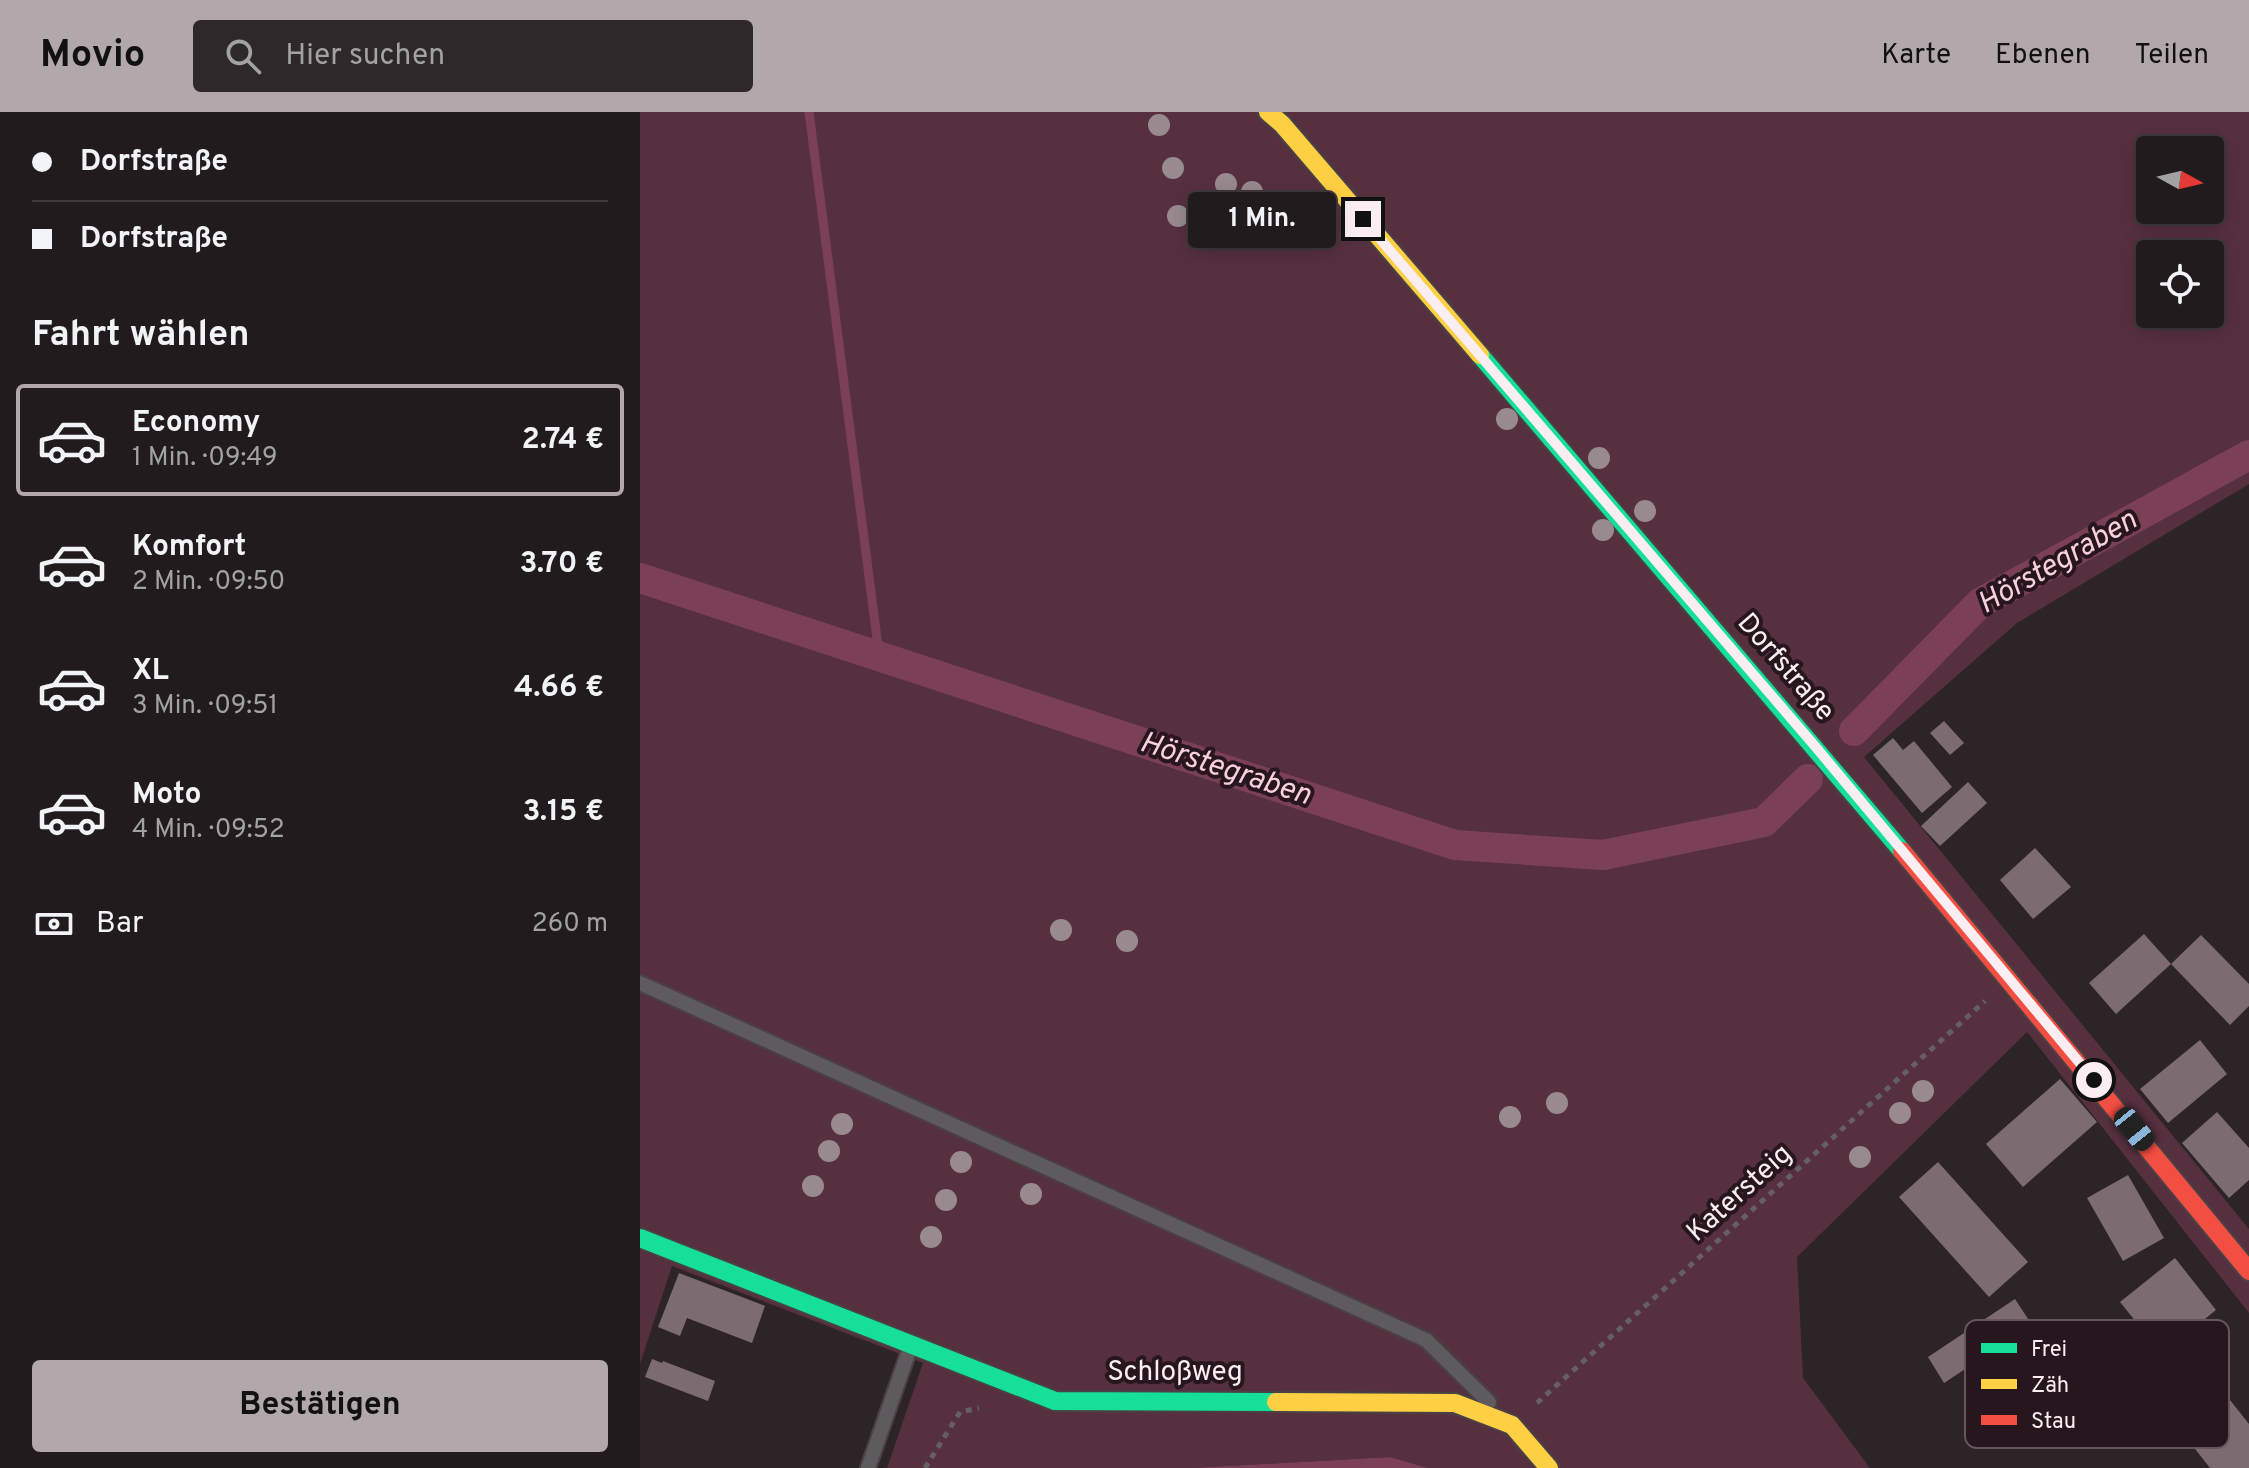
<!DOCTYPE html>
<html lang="de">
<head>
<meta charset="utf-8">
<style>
	:root { --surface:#221b1d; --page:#2e282a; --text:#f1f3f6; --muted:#a2a1a4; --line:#3f393b; --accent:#b2a7ab }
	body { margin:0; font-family:Overpass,sans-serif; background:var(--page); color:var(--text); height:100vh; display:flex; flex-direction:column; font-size:30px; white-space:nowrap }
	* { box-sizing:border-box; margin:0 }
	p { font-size:26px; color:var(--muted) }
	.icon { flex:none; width:44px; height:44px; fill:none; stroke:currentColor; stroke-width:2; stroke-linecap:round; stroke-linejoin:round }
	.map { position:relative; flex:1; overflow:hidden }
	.side { display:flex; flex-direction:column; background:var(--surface); width:640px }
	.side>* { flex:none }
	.hud { display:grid; align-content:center; height:176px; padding:0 32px; background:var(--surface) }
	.needle { width:52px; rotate:98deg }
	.fabs { position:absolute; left:1496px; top:24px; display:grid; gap:16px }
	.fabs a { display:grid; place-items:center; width:88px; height:88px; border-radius:8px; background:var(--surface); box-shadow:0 4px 20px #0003,0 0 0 2px var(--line); font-size:40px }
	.end { position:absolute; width:36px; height:36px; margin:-18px; border:10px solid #faeef2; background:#111; box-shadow:0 0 0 4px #111 }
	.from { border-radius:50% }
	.bubble { position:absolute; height:56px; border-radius:8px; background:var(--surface); box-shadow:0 4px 20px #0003,0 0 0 2px var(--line); font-size:26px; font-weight:700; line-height:56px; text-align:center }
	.car { position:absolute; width:24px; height:48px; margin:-24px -12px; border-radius:10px; box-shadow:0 0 6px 2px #0007; background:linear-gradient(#222 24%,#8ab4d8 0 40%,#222 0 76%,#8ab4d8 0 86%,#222 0) }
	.hud b { display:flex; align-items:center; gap:28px; height:76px; font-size:30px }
	.hud b+b { border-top:2px solid var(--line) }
	.hud i { width:20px; height:20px; background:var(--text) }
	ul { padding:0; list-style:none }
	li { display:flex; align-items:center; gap:24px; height:112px; margin:0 16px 12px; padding:0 16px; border:4px solid transparent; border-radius:8px }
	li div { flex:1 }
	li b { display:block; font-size:30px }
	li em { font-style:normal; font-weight:700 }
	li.selected { border-color:var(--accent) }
	li>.icon { width:72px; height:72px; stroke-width:1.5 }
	h2 { padding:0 32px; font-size:36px; line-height:96px }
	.pay { display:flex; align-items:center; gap:20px; height:88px; padding:0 32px; font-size:30px }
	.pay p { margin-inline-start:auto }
	.button { display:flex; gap:16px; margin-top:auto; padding:16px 32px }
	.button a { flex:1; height:92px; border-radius:8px; background:var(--accent); color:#111; font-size:32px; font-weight:700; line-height:92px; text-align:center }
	header { display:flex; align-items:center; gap:48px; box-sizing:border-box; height:112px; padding:0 40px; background:var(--accent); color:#111 }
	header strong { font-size:38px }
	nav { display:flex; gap:44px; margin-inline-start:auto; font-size:28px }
	.search { width:560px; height:72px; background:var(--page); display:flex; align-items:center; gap:20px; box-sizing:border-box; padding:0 28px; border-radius:8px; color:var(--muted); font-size:30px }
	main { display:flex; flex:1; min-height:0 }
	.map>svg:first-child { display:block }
</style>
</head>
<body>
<header>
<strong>Movio</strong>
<div class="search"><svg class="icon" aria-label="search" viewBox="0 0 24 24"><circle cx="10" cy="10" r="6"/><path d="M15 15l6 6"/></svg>Hier suchen</div>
<nav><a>Karte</a><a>Ebenen</a><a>Teilen</a></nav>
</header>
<main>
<section class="side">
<div class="hud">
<b><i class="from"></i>Dorfstraße</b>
<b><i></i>Dorfstraße</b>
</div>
<h2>Fahrt wählen</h2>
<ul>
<li class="selected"><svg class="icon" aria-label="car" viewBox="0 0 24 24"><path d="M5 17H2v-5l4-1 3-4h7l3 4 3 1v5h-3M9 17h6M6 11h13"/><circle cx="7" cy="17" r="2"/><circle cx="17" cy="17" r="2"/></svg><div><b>Economy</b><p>1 Min. · 09:49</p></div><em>2.74 €</em></li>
<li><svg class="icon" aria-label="car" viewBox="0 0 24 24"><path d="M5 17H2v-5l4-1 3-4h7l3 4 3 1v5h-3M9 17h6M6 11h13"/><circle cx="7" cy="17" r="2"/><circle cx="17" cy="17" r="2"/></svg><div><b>Komfort</b><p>2 Min. · 09:50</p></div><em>3.70 €</em></li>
<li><svg class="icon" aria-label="car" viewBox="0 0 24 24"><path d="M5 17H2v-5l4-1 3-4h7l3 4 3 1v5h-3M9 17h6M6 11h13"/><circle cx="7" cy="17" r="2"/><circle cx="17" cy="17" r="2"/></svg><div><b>XL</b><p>3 Min. · 09:51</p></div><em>4.66 €</em></li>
<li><svg class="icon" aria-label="car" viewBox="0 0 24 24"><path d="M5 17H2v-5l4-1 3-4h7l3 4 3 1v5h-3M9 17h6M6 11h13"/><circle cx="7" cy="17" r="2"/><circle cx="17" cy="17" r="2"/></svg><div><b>Moto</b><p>4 Min. · 09:52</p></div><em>3.15 €</em></li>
</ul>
<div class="pay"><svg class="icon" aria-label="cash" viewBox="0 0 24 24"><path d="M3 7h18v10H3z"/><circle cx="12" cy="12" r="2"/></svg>Bar<p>260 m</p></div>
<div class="button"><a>Bestätigen</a></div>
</section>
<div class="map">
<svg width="1609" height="1356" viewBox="0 0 1609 1356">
	<rect width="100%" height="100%" fill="#2d2427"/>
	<path fill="#573040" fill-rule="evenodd" d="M0 0H1609V372L1377 511 1224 645 1609 1117V1201L1387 920 1157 1145 1163 1266 1230 1356H788L750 1345 551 1356H247L283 1251 32 1154 0 1252ZM1510 38H1570V98H1510ZM1510 142H1570V202H1510Z"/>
	<path fill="#7b4058" d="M750 1345 788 1356H551Z"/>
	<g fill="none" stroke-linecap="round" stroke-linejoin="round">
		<path stroke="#7b4058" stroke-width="9" d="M169 0 239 542"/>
		<path stroke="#7b4058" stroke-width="30" d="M0 466 815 733 963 743 1124 710 1168 667
			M1214 619 1340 491 1609 343"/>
	</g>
	<path fill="#7d6b72" d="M1304 609 1324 631 1310 643 1290 621Z
		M1253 626 1263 638 1274 629 1312 675 1282 701 1233 643Z
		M1328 670 1347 691 1300 734 1281 714Z
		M1395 736 1431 775 1393 807 1360 768Z
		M1504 822 1531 852 1476 902 1449 871Z
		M1561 823 1609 872V894L1590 913 1531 852Z
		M1560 928 1587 962 1528 1011 1500 977Z
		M1420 967 1457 1010 1383 1075 1346 1032Z
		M1577 1000 1609 1036V1068L1589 1086 1542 1031Z
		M1298 1050 1388 1150 1349 1185 1259 1085Z
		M1488 1063 1524 1126 1483 1149 1447 1086Z
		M1535 1146 1576 1198 1500 1260 1510 1271 1492 1286 1483 1276 1466 1291 1473 1298 1452 1316 1445 1308 1434 1318 1416 1296 1505 1221 1480 1190Z
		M39 1161 125 1194 112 1231 47 1206 40 1224 18 1215Z
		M1375 1187 1392 1213 1304 1271 1288 1245Z
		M12 1247 22 1251 23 1249 75 1269 68 1289 5 1265Z
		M1579 1274 1609 1312V1356H1570L1534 1310Z"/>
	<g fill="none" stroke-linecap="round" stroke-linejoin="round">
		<defs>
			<path id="lane" d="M0 871 786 1228 849 1290
				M228 1356 271 1233"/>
			<path id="fast" d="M840 243 1262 739
				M0 1126 415 1289 636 1290"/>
			<path id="slow" d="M628 0 642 12 840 243
				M636 1290 815 1291 872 1313 909 1356"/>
			<path id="jam" d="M1262 739 1609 1159"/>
		</defs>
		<use href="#lane" stroke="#494144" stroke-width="18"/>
		<use href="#fast" stroke="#494144" stroke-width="22"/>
		<use href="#slow" stroke="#494144" stroke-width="22"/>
		<use href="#jam" stroke="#494144" stroke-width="22"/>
		<path stroke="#646062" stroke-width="5" stroke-dasharray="6 6" stroke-linecap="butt" d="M897 1291 1345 889
			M285 1356 320 1300 339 1296"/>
		<use href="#lane" stroke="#5f5a5d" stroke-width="14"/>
		<use href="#fast" stroke="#16e098" stroke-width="18"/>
		<use href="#slow" stroke="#ffcf43" stroke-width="18"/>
		<use href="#jam" stroke="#f24e42" stroke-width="18"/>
	</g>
	<g fill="#998a8f">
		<circle cx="519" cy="13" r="11"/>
		<circle cx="533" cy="56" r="11"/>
		<circle cx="586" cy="72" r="11"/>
		<circle cx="612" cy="80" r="11"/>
		<circle cx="538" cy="104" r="11"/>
		<circle cx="867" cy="307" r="11"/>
		<circle cx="959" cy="346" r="11"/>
		<circle cx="1005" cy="399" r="11"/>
		<circle cx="963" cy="418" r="11"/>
		<circle cx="421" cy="818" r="11"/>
		<circle cx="487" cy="829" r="11"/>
		<circle cx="1283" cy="979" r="11"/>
		<circle cx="917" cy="991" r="11"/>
		<circle cx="1260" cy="1001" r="11"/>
		<circle cx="870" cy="1005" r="11"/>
		<circle cx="202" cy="1012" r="11"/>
		<circle cx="189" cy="1039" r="11"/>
		<circle cx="1220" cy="1045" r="11"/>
		<circle cx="321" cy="1050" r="11"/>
		<circle cx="173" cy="1074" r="11"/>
		<circle cx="391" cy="1082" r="11"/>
		<circle cx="306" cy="1088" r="11"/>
		<circle cx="291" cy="1125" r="11"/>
	</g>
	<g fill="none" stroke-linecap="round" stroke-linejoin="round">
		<path stroke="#faeef2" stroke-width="10" d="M723 107 1174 633 1454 968"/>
	</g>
	<g text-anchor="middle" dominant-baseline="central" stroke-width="8" stroke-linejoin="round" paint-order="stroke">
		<g font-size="28" fill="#faeef2" stroke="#27161d">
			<text transform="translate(1145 556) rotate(49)">Dorfstraße</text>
			<text transform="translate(1100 1082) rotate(-42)">Katersteig</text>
			<text x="535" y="1261">Schloßweg</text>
		</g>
		<g font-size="30" font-style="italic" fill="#f8cfdd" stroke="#27161d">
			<text transform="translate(1418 451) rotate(-30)">Hörstegraben</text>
			<text transform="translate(585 658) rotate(18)">Hörstegraben</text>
		</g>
	</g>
	<rect x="1325" y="1208" width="264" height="128" rx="12" fill="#27161d" stroke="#66575d" stroke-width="2"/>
	<rect x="1341" y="1231" width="36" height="10" fill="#16e098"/>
	<rect x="1341" y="1267" width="36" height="10" fill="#ffcf43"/>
	<rect x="1341" y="1303" width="36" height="10" fill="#f24e42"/>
	<g font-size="22" fill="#faeef2">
		<text x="1391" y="1244">Frei</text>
		<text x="1391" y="1280">Zäh</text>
		<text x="1391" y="1316">Stau</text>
	</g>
</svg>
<div class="fabs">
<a><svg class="needle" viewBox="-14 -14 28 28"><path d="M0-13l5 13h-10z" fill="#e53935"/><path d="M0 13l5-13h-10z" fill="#a2a1a4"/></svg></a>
<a><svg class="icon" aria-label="locate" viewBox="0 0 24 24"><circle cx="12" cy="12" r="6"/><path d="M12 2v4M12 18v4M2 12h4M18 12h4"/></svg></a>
</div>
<i class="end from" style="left:1454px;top:968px"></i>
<i class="end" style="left:723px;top:107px"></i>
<div class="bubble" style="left:548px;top:80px;width:148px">1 Min.</div>
<i class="car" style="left:1494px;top:1017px;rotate:141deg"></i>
</div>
</main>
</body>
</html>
